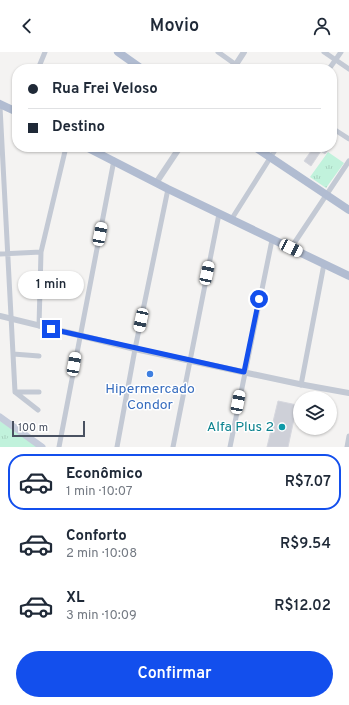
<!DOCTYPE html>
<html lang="pt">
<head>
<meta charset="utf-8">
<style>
	:root { --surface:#fff; --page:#f2f2f3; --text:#1f2937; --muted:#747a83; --line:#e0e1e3; --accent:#134fed }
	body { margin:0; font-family:Overpass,sans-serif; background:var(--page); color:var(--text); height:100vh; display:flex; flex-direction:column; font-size:15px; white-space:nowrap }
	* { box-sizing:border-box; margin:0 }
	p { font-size:13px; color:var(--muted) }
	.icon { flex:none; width:22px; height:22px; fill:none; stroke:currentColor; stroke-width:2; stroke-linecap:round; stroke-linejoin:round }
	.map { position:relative; height:395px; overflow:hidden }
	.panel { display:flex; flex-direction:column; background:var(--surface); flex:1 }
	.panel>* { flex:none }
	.guide { position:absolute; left:12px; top:12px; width:325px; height:88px; border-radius:16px; box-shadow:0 1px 3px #0004; display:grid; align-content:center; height:88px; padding:0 16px; background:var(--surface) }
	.buttons { position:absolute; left:293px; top:339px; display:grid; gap:8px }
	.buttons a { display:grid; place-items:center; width:44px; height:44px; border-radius:50%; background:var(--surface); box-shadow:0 1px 3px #0004; font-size:20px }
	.scale { position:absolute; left:12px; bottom:10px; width:73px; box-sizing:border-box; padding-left:4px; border:2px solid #495161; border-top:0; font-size:11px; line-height:14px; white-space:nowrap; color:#495161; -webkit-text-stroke:3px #fff; paint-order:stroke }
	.end { position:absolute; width:18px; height:18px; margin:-9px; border:5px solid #134fed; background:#fff; box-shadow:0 0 0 2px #fff }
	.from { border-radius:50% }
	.bubble { position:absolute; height:28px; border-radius:14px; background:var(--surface); box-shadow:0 1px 3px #0004; font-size:13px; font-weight:600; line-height:28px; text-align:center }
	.car { position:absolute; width:12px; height:24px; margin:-12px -6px; border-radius:5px; box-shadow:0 0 3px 1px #0007; background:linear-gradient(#fff 24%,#345 0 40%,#fff 0 76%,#345 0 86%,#fff 0) }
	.guide b { display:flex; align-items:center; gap:14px; height:38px; font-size:15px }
	.guide b+b { border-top:1px solid var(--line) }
	.guide i { width:10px; height:10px; background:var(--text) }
	ul { padding:7px 0 0; list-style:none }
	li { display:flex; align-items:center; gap:12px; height:56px; margin:0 8px 6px; padding:0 8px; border:2px solid transparent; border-radius:16px }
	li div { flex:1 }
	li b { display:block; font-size:15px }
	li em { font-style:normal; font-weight:600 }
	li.current { border-color:var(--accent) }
	li>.icon { width:36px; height:36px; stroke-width:1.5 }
	.cta { display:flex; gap:8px; margin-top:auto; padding:8px 16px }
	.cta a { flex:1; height:46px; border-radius:24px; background:var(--accent); color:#fff; font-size:16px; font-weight:600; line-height:46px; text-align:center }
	header { display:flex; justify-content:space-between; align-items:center; height:52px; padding:0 16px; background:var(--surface); font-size:18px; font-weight:600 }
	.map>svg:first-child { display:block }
</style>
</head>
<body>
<header><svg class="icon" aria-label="back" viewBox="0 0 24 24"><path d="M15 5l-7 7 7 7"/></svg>Movio<svg class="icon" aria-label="person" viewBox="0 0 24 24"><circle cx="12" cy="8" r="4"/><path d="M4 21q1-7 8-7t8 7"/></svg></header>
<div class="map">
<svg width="349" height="395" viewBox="0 0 349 395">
	<defs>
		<pattern id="grass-tufts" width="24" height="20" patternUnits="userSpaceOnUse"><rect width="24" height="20" fill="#c1f2dc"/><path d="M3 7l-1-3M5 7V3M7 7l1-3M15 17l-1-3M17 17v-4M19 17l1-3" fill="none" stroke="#a7d1bf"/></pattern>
	</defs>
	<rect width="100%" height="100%" fill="#f4f3f2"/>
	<path fill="url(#grass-tufts)" d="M328 100 344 111 326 136 310 125Z
		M0 369 39 395H0Z"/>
	<path fill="#c1f2dc" d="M10 381 29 395H30H6L4 393Z"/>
	<path fill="#ced0d8" stroke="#d6d7de" d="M314 95H330L325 102 321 99 311 114 304 109Z
		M278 349 297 353 288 395H267Z"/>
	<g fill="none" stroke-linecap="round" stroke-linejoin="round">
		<path stroke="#c3c9d4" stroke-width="5" d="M218 0 242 17
			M324 0 349 17
			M38 17 45 0
			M329 17 341 0
			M0 55 13 302 39 304
			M332 76 349 87
			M231 168 277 95
			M291 196 349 109
			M0 202 41 200
			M39 274 41 200 66 95
			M13 302 15 340 38 358
			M301 333 324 212
			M15 340H39
			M59 395 114 108
			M117 395 135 297 168 137
			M173 395 219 162
			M230 395 272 188
			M347 395 349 384"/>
		<path stroke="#c3c9d4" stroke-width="6" d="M233 17 244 0
			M156 131 180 95
			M0 264 135 297 299 332 349 341"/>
		<path stroke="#c5ccdb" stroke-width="7" d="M0 365 42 395"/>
		<path stroke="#b1bcd1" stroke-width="8" d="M118 0 142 17
			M0 52 17 60
			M86 95 168 137 349 224
			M255 95 349 158"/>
	</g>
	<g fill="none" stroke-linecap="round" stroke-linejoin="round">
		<path stroke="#134fed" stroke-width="5" d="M51 277 244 320 259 247"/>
	</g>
	<circle fill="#3f7fe0" stroke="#fff" stroke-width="1.5" cx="150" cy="322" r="4"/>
	<circle fill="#0f9aa8" stroke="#fff" stroke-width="1.5" cx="282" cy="375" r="4"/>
	<g text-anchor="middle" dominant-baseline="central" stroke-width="3" stroke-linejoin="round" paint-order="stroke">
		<g font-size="14" fill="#366cbe" stroke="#fff">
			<text x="150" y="337">Hipermercado<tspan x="150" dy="16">Condor</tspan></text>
		</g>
		<g font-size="14" fill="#0d838f" stroke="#fff" text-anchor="end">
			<text x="274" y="375">Alfa Plus 2</text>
		</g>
	</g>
</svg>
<div class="buttons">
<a><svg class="icon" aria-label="layers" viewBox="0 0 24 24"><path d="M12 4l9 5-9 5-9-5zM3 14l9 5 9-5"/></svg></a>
</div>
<div class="scale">100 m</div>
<i class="end from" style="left:259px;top:247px"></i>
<i class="end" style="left:51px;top:277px"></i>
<div class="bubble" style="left:18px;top:219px;width:66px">1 min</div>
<i class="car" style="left:100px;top:182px;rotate:11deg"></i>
<i class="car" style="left:291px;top:196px;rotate:116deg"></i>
<i class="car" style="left:207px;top:221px;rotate:12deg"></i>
<i class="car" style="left:141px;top:268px;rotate:192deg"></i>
<i class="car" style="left:74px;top:312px;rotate:10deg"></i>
<i class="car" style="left:238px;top:350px;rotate:11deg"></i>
<div class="guide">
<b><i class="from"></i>Rua Frei Veloso</b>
<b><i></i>Destino</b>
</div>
</div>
<section class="panel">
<ul>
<li class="current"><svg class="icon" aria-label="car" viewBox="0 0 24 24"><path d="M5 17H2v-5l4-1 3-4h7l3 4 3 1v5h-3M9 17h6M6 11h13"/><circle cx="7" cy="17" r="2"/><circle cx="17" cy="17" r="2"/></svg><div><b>Econômico</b><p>1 min · 10:07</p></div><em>R$7.07</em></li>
<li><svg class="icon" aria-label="car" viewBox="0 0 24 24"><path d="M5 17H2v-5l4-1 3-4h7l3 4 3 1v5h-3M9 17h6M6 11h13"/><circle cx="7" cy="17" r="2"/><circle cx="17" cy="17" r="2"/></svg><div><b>Conforto</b><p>2 min · 10:08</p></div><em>R$9.54</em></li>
<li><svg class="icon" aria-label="car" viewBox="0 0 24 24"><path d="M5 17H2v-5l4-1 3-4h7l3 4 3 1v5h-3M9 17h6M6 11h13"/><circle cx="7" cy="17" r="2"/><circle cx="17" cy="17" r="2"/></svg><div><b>XL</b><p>3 min · 10:09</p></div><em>R$12.02</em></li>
</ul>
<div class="cta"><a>Confirmar</a></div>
</section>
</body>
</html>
